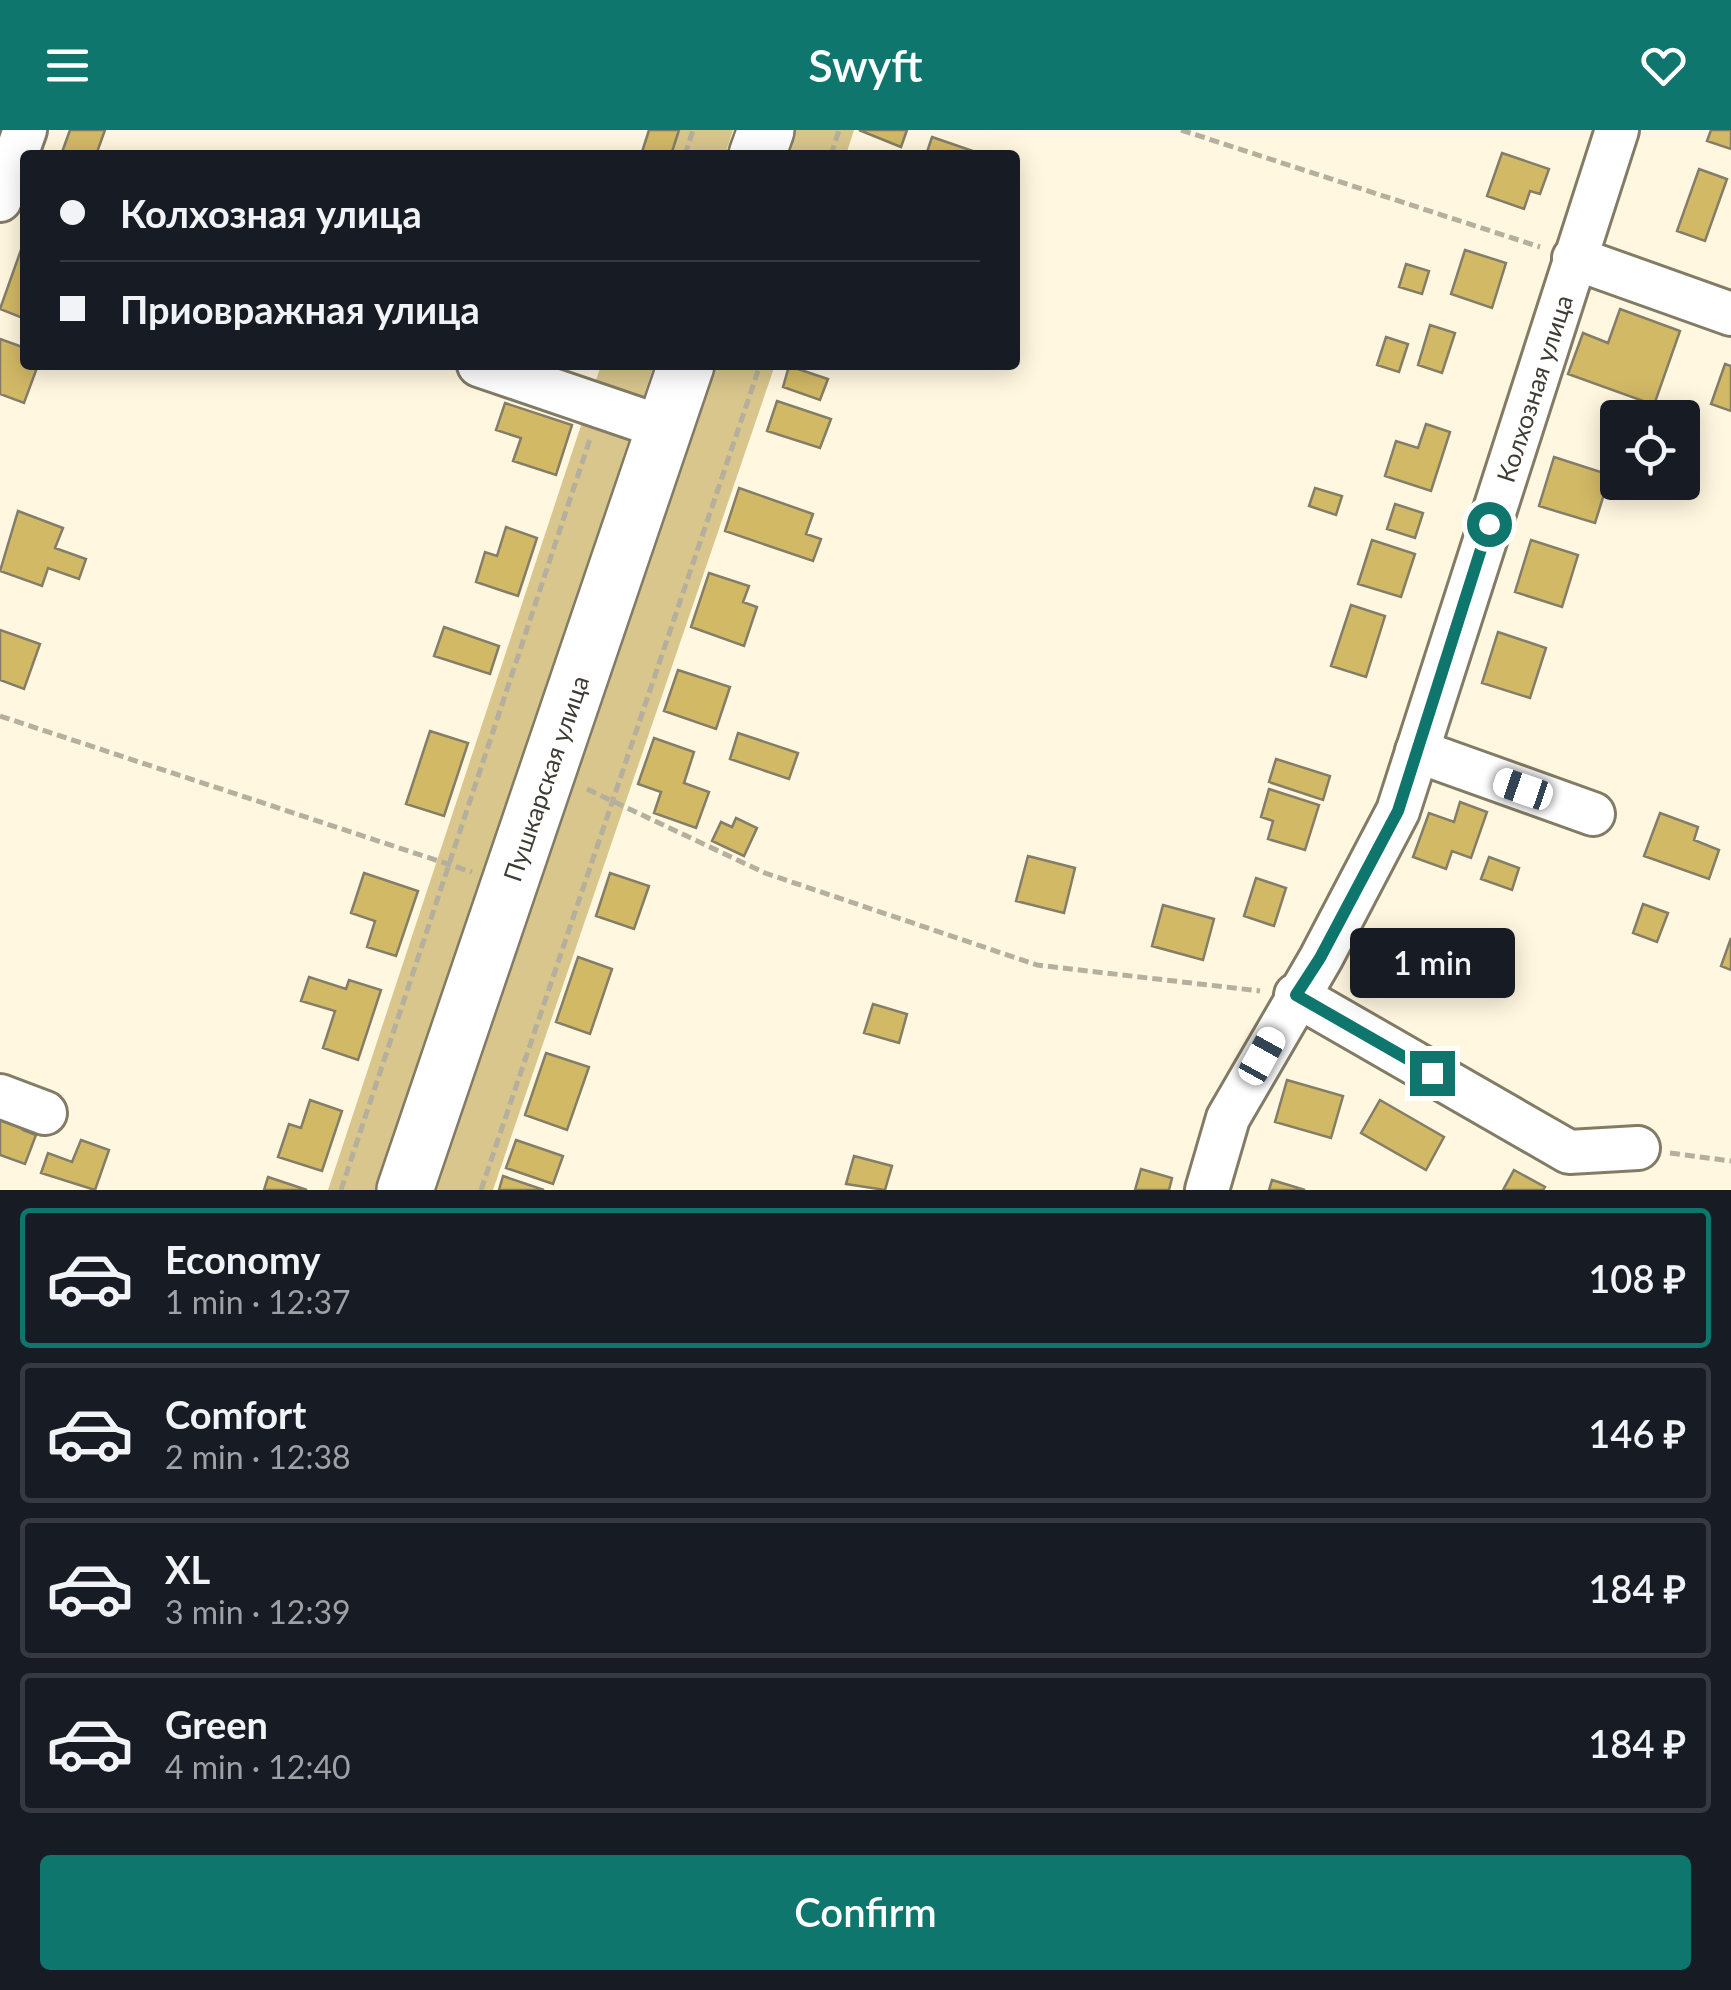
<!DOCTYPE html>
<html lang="en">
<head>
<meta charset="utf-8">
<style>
	:root { --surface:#171b24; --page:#242831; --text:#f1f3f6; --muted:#9ea1a6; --line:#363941; --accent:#0f766e }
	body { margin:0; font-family:Lato,sans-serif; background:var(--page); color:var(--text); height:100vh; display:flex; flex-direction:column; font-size:38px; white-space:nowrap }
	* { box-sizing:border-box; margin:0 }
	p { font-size:32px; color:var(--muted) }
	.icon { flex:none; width:55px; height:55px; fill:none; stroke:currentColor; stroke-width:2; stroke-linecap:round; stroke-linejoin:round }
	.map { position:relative; height:1060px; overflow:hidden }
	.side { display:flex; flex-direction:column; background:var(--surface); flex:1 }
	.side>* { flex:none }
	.hud { position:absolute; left:20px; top:20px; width:1000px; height:220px; border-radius:10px; box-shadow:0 5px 25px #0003; display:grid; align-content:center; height:220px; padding:0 40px; background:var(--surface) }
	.tools { position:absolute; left:1600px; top:270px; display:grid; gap:20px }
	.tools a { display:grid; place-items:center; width:100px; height:100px; border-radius:10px; background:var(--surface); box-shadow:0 5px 25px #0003; font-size:50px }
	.end { position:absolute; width:45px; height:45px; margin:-22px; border:12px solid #0f766e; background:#fff; box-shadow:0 0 0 5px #fff }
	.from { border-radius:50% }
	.bubble { position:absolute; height:70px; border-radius:10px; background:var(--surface); box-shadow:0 5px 25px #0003; font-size:32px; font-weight:600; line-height:70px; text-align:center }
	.car { position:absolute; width:30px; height:60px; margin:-30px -15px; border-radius:12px; box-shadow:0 0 8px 2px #0007; background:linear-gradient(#fff 24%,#345 0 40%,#fff 0 76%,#345 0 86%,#fff 0) }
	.hud b { display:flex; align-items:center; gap:35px; height:95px; font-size:38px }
	.hud b+b { border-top:2px solid var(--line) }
	.hud i { width:25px; height:25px; background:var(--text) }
	ul { padding:18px 0 0; list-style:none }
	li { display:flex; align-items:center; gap:30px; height:140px; margin:0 20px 15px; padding:0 20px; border:5px solid var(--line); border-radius:10px }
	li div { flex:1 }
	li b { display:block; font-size:38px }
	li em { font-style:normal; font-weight:600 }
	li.on { border-color:var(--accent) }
	li>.icon { width:90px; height:90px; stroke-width:1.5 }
	.cta { display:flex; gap:20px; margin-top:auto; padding:20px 40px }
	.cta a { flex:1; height:115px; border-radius:10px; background:var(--accent); color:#fff; font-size:40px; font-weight:600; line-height:115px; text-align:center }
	header { display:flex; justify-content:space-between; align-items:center; height:130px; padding:0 40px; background:var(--accent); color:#fff; font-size:45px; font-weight:600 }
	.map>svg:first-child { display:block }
</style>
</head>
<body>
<header><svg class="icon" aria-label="menu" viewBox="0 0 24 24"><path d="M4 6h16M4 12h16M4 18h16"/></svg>Swyft<svg class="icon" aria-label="heart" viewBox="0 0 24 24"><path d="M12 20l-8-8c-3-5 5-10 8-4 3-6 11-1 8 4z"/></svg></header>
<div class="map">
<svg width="1731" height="1060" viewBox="0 0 1731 1060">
	<rect width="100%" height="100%" fill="#fff7df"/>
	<path fill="#d8c68d" d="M679 0H733L725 25H671Z
		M793 0H854L846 25H785Z
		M601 235H654L377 1060H328Z
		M713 235H775L493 1060H431Z"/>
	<path fill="#d2b966" stroke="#847d67" stroke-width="2.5" d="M70 0H105L96 25H61Z
		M649 0H679L671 25 642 22Z
		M859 0H907L901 17Z
		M1711 0H1731V19L1707 11Z
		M932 7 973 21 972 25H926Z
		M1502 23 1549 39 1540 64 1530 61 1524 79 1487 66Z
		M1699 39 1727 49 1705 111 1677 101Z
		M22 117 25 119V189L0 179Z
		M1465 120 1506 133 1492 178 1451 164Z
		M1406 134 1429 141 1422 164 1399 157Z
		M1620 179 1680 201 1654 275 1568 244 1583 203 1608 213Z
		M1430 195 1455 203 1442 243 1418 235Z
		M1386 207 1408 214 1399 242 1377 235Z
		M0 209 25 218V235H38L24 273 0 264Z
		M1725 234 1731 236V281L1711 274Z
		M789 236 828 249 820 270 783 257Z
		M777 271 831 289 820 318 767 301Z
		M505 273 572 295 556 345 513 331 521 308 496 300Z
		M1426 294 1450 302 1431 361 1385 346 1396 311 1418 318Z
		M1554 327 1610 345 1595 393 1539 376Z
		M739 358 813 384 806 404 821 409 813 431 725 401Z
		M1315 358 1342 366 1336 385 1309 376Z
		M1395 374 1423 383 1415 408 1387 399Z
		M18 381 63 398 55 418 86 429 79 449 48 438 42 456 0 441Z
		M506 397 537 408 518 466 476 452 485 422 497 426Z
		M1372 410 1415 424 1401 467 1358 454Z
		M1531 410 1578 425 1562 477 1515 462Z
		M709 443 749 456 743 472 757 477 744 516 691 497Z
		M1351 475 1385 486 1366 547 1331 536Z
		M444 497 499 516 490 544 434 526Z
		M0 500 40 514 24 559 0 550Z
		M1498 502 1546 518 1530 568 1482 553Z
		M678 540 730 557 716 599 664 581Z
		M430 601 468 613 444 686 406 674Z
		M738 603 798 623 789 649 730 629Z
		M654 608 694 622 684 653 709 662 696 698 654 683 661 662 638 654Z
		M1276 629 1330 646 1323 670 1269 652Z
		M1269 659 1319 675 1305 720 1268 709 1273 691 1261 687Z
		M1460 672 1487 682 1471 728 1452 721 1446 739 1413 727 1429 683 1454 692Z
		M1660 683 1698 697 1694 710 1719 720 1709 749 1644 726Z
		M736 688 757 698 744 726 712 711 721 692 732 697Z
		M1028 726 1075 738 1064 783 1016 771Z
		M1489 727 1519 738 1512 760 1481 749Z
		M364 743 418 761 396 826 367 817 375 791 351 783Z
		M610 743 649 756 634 799 596 786Z
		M1256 748 1286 758 1274 796 1244 786Z
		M1643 774 1668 783 1657 812 1633 803Z
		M1163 775 1214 789 1203 830 1152 816Z
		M1731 808V840L1721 836Z
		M1432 813 1463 824 1457 839 1427 828Z
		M578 827 612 839 590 904 556 892Z
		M309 847 346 859 349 850 381 860 358 930 323 918 335 881 301 871Z
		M873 874 907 884 899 913 864 903Z
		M546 923 589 937 567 1000 525 985Z
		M1287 950 1343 966 1331 1008 1275 992Z
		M310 970 342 981 322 1041 278 1027 289 994 301 998Z
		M1380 970 1444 1007 1426 1040 1361 1003Z
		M0 982 26 992 23 1000 36 1005 25 1034 0 1025Z
		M81 1010 109 1020 95 1060 41 1043 48 1023 72 1032Z
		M516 1010 563 1026 553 1054 506 1038Z
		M854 1026 892 1036 885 1060 846 1054Z
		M1141 1039 1172 1048 1169 1060H1135Z
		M1514 1040 1545 1057 1543 1060H1503Z
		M503 1046 544 1060H499Z
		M268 1047 307 1060H264Z
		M1272 1050 1305 1060H1269Z"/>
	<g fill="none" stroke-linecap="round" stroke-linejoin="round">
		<defs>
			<g id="minor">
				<path d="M0 70 25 0"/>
				<path d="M1574 128 1731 184"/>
				<path d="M479 235 664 298"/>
				<path d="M1417 621 1593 684"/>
				<path d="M1296 865 1569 1022 1638 1018"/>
				<path d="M0 966 45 983"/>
				<path id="s1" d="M1207 1060 1228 988 1321 828 1398 681 1617 0"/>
			</g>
			<g id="major">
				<path d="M757 25 766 0"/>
				<path id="s2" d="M405 1060 686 235"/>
			</g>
		</defs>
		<use href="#minor" stroke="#827b65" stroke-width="48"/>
		<use href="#major" stroke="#827b65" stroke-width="60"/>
		<path stroke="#b5af9d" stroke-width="5" stroke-dasharray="10 5" stroke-linecap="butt" d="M1181 0 1540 117
			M685 25 693 0
			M831 25 839 0
			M0 586 472 742
			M587 659 765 743 1037 835 1260 861
			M1670 1023 1731 1031
			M341 1060 590 309
			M481 1060 760 235"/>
		<use href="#minor" stroke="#fff" stroke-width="42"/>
		<use href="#major" stroke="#fff" stroke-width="55"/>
	</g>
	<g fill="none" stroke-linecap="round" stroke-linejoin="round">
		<path stroke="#0f766e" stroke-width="12" d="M1432 943 1296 865 1320 828 1398 681 1489 394"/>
	</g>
	<g text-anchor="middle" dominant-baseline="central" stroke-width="9" stroke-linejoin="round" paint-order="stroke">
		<g font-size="25" fill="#3e3b32" stroke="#fff7df">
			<text stroke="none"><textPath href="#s1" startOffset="870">Колхозная улица</textPath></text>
			<text stroke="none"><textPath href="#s2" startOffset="435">Пушкарская улица</textPath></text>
		</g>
	</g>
</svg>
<div class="tools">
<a><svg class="icon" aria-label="locate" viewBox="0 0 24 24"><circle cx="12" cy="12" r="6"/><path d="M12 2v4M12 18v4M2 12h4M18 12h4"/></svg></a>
</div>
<i class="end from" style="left:1489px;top:394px"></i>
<i class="end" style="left:1432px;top:943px"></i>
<div class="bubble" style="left:1350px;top:798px;width:165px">1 min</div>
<i class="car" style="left:1523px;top:659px;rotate:289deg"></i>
<i class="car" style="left:1262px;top:926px;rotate:29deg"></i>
<div class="hud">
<b><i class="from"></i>Колхозная улица</b>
<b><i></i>Приовражная улица</b>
</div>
</div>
<section class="side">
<ul>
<li class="on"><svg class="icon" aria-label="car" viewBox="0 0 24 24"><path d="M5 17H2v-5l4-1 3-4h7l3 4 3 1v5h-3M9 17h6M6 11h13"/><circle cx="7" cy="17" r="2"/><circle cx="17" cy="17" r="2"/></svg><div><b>Economy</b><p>1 min · 12:37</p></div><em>108 ₽</em></li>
<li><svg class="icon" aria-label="car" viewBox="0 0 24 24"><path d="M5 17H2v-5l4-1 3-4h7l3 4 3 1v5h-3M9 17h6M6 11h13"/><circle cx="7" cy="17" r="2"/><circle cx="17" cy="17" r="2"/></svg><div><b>Comfort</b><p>2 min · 12:38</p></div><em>146 ₽</em></li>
<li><svg class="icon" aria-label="car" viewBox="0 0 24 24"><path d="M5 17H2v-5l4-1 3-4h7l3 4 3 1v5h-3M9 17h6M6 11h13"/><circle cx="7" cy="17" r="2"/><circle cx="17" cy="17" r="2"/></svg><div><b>XL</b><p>3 min · 12:39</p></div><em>184 ₽</em></li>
<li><svg class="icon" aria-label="car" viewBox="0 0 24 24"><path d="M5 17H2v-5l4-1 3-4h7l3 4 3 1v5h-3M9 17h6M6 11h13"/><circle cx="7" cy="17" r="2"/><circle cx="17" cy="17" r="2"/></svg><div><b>Green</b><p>4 min · 12:40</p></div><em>184 ₽</em></li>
</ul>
<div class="cta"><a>Confirm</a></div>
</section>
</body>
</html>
